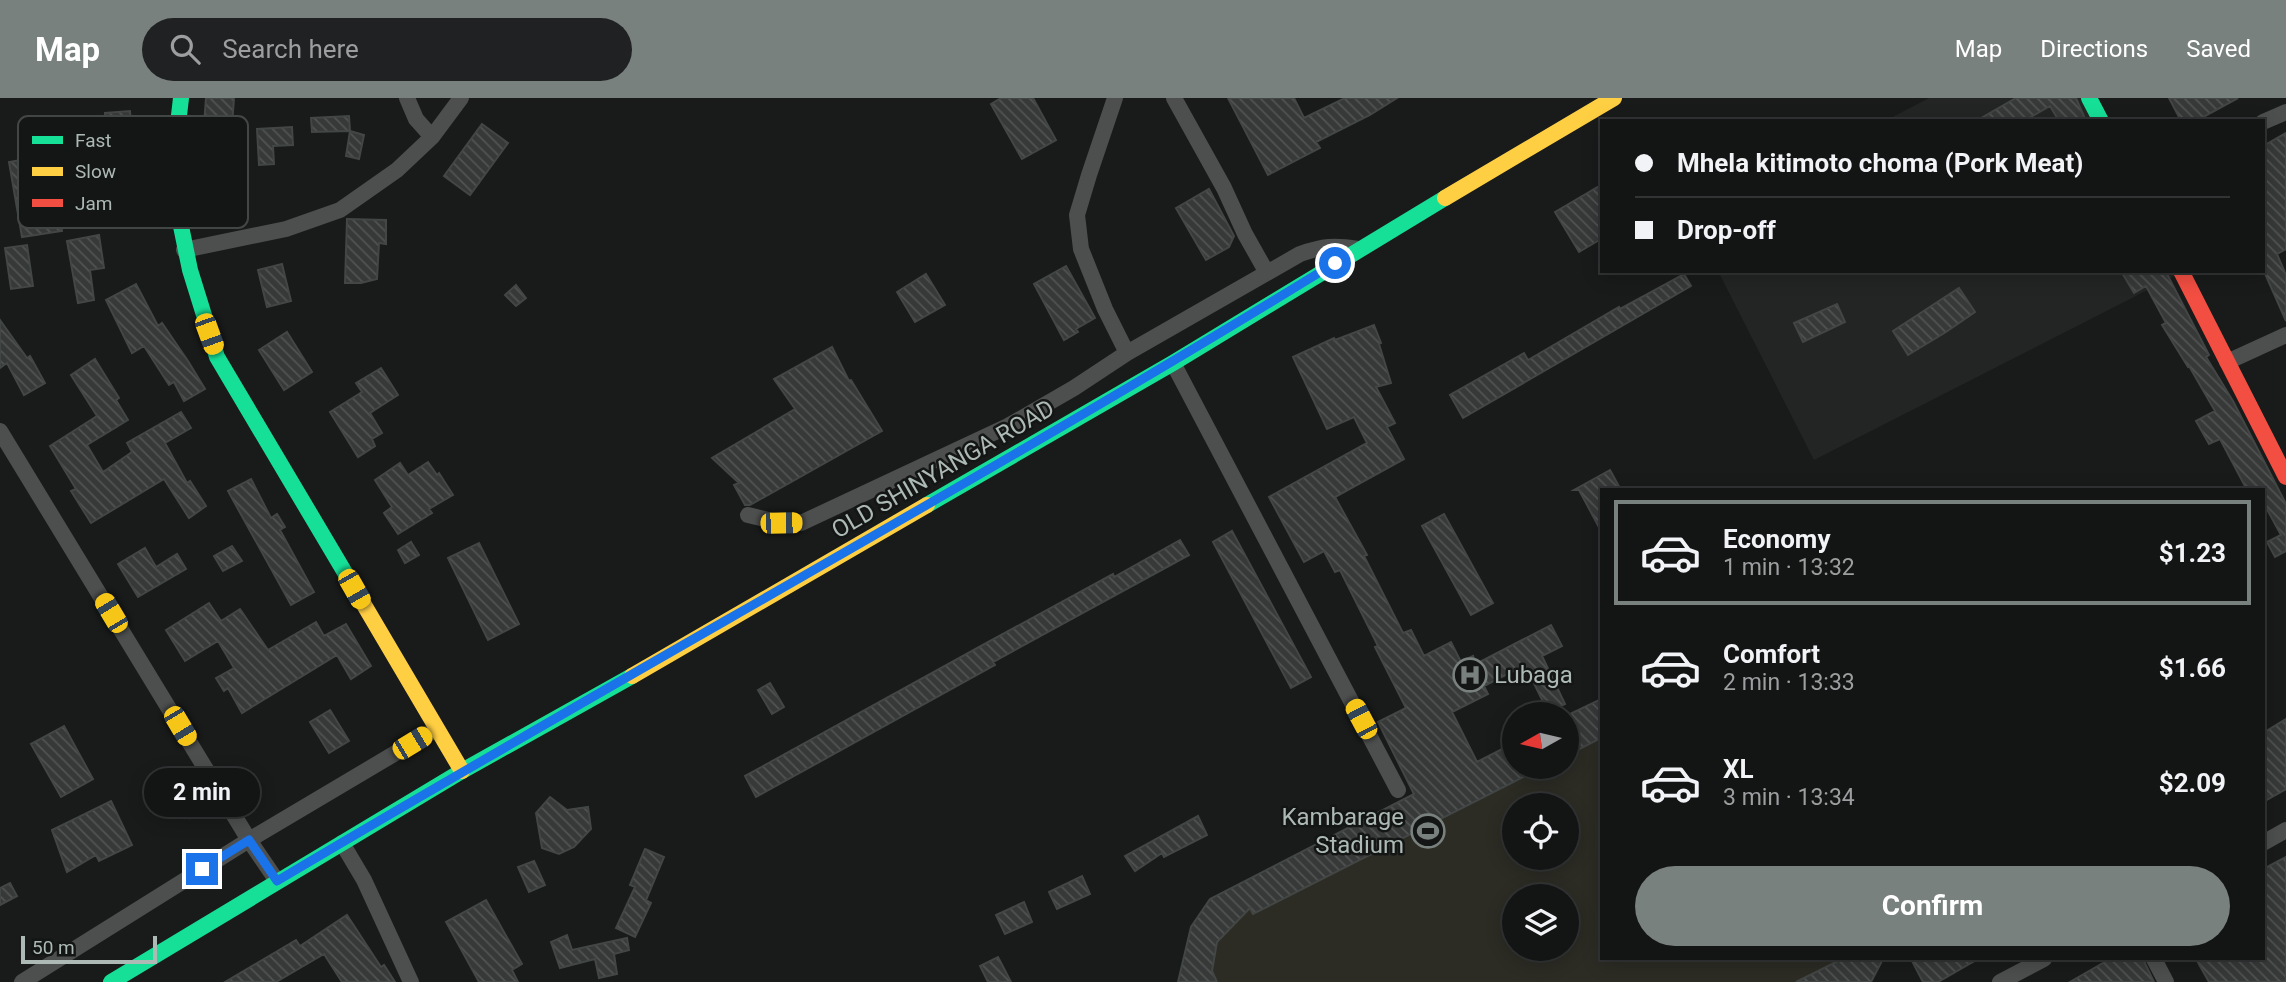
<!DOCTYPE html>
<html lang="en">
<head>
<meta charset="utf-8">
<style>
	:root { --surface:#131414; --page:#202122; --text:#f1f3f6; --muted:#9d9ea0; --line:#323334; --accent:#79817e }
	body { margin:0; font-family:Roboto,sans-serif; background:var(--page); color:var(--text); height:100vh; display:flex; flex-direction:column; font-size:26px; white-space:nowrap }
	* { box-sizing:border-box; margin:0 }
	p { font-size:23px; color:var(--muted) }
	.icon { flex:none; width:38px; height:38px; fill:none; stroke:currentColor; stroke-width:2; stroke-linecap:round; stroke-linejoin:round }
	.map { position:relative; flex:1; overflow:hidden }
	.drawer { position:absolute; left:1600px; top:390px; width:665px; height:472px; display:flex; flex-direction:column; background:var(--surface); border-radius:0px; box-shadow:0 4px 18px #0003,0 0 0 2px var(--line) }
	.drawer>* { flex:none }
	.hud { position:absolute; left:1600px; top:21px; width:665px; height:154px; border-radius:0px; box-shadow:0 4px 18px #0003,0 0 0 2px var(--line); display:grid; align-content:center; height:154px; padding:0 35px; background:var(--surface) }
	.needle { width:46px; rotate:262deg }
	.fabs { position:absolute; left:1502px; top:604px; display:grid; gap:14px }
	.fabs a { display:grid; place-items:center; width:77px; height:77px; border-radius:50%; background:var(--surface); box-shadow:0 4px 18px #0003,0 0 0 2px var(--line); font-size:35px }
	.scale { position:absolute; left:21px; bottom:18px; width:136px; box-sizing:border-box; padding-left:7px; border:4px solid #acb9b4; border-top:0; font-size:19px; line-height:24px; white-space:nowrap; color:#acb9b4; -webkit-text-stroke:5px #141515; paint-order:stroke }
	.end { position:absolute; width:32px; height:32px; margin:-16px; border:9px solid #1a73e8; background:#fff; box-shadow:0 0 0 4px #fff }
	.from { border-radius:50% }
	.bubble { position:absolute; height:49px; border-radius:24px; background:var(--surface); box-shadow:0 4px 18px #0003,0 0 0 2px var(--line); font-size:23px; font-weight:700; line-height:49px; text-align:center }
	.car { position:absolute; width:21px; height:42px; margin:-21px -10px; border-radius:9px; box-shadow:0 0 5px 2px #0007; background:linear-gradient(#f5c518 24%,#345 0 40%,#f5c518 0 76%,#345 0 86%,#f5c518 0) }
	.hud b { display:flex; align-items:center; gap:24px; height:66px; font-size:26px }
	.hud b+b { border-top:2px solid var(--line) }
	.hud i { width:18px; height:18px; background:var(--text) }
	ul { padding:12px 0 0; list-style:none }
	li { display:flex; align-items:center; gap:21px; height:105px; margin:0 14px 10px; padding:0 21px; border:4px solid transparent; border-radius:0px }
	li div { flex:1 }
	li b { display:block; font-size:26px }
	li em { font-style:normal; font-weight:700 }
	li.active { border-color:var(--accent) }
	li>.icon { width:63px; height:63px; stroke-width:1.5 }
	.button { display:flex; gap:14px; margin-top:auto; padding:14px 35px }
	.button a { flex:1; height:80px; border-radius:42px; background:var(--accent); color:#fff; font-size:28px; font-weight:700; line-height:80px; text-align:center }
	header { display:flex; align-items:center; gap:42px; box-sizing:border-box; height:98px; padding:0 35px; background:var(--accent); color:#fff }
	header strong { font-size:33px }
	nav { display:flex; gap:38px; margin-inline-start:auto; font-size:24px }
	.search { width:490px; height:63px; background:var(--page); display:flex; align-items:center; gap:18px; box-sizing:border-box; padding:0 24px; border-radius:38px; color:var(--muted); font-size:26px }
	.map>svg:first-child { display:block }
</style>
</head>
<body>
<header>
<strong>Map</strong>
<div class="search"><svg class="icon" aria-label="search" viewBox="0 0 24 24"><circle cx="10" cy="10" r="6"/><path d="M15 15l6 6"/></svg>Search here</div>
<nav><a>Map</a><a>Directions</a><a>Saved</a></nav>
</header>
<div class="map">
<svg width="2286" height="884" viewBox="0 0 2286 884">
	<defs>
		<pattern id="building-back-hatch" width="6" height="6" patternUnits="userSpaceOnUse" patternTransform="scale(1.75)"><rect width="6" height="6" fill="#373838"/><path d="M-1 5l2 2M0 0l6 6M5-1l2 2" fill="none" stroke="#515352"/></pattern>
	</defs>
	<rect width="100%" height="100%" fill="#191a1a"/>
	<path fill="#232525" d="M1929 0H2087L2098 23H1885Z
		M1718 173H2175L2177 177 1814 362Z"/>
	<path fill="#2c2c25" fill-rule="evenodd" d="M1601 601V861H1883L1871 884H1178L1191 829 1210 801 1514 645V668H1566V618ZM1514 707H1566V760H1514ZM1514 798H1566V850H1514Z"/>
	<path fill="url(#building-back-hatch)" stroke="#424645" stroke-width="2" d="M206 0H234L229 68 246 69 244 94 191 88 193 64 201 65Z
		M1001 0H1033L1056 42 1022 61 991 6Z
		M1228 0H1294L1304 20 1345 0H1397L1370 17 1316 44 1320 50 1268 77Z
		M2016 0H2076L2086 23H2059L2050 8 2024 23H1976Z
		M2169 0H2238L2196 23H2181Z
		M130 13 133 48 108 50 105 15Z
		M349 18 350 33 312 34 311 20Z
		M482 26 508 45 470 97 444 78Z
		M292 29 293 47 273 48 274 66 259 67 257 31Z
		M350 33 364 37 359 61 346 58Z
		M2286 35V151L2277 156 2286 177V223L2263 171V48Z
		M55 56 56 61 85 58 89 93 56 97 62 133 22 139 9 64Z
		M1601 87V141L1579 154 1555 114Z
		M1209 91 1234 138 1229 149 1206 162 1176 110Z
		M347 121 386 122V146L379 145 377 181 361 185H345Z
		M99 137 104 170 90 172 94 202 78 205 67 143Z
		M27 147 33 188 11 191 5 150Z
		M282 166 291 203 267 209 258 172Z
		M1066 168 1095 220 1076 231 1078 234 1064 242 1034 186Z
		M2121 173H2168L2167 176 2209 257 2206 259 2233 303 2286 406V453L2275 459 2267 444 2281 437 2263 404V392H2247L2220 341 2209 346 2196 323 2215 313 2189 268 2188 269 2162 227 2166 225 2146 188 2134 195Z
		M926 176 945 207 915 224 897 194Z
		M1684 176 1691 188 1463 320 1450 297 1524 255 1528 262 1619 209 1620 211Z
		M136 186 158 228 162 225 188 263 205 291 184 303 174 284 169 287 144 248 132 255 106 202Z
		M516 187 526 200 516 208 505 197Z
		M1959 190 1975 214 1946 234 1908 257 1893 233Z
		M1837 206 1845 224 1803 244 1794 225Z
		M0 222 27 260 30 258 45 285 24 297 7 265 0 270Z
		M1374 227 1381 245 1379 246 1391 285 1376 289 1395 325 1387 329 1404 361 1335 399 1367 457 1364 458 1403 535 1411 532 1424 558 1451 544 1461 564 1473 558 1476 566 1551 527 1562 548 1542 558 1565 606 1548 614 1525 567 1484 588 1488 596 1452 614 1477 664 1514 645V668H1545L1253 816 1250 810 1217 844 1212 873 1217 884H1178L1191 829 1210 801 1414 696 1378 624 1406 610 1375 549 1378 548 1340 472 1335 474 1324 453 1304 464 1269 399 1367 345 1354 319 1327 331 1293 259 1334 240 1335 242Z
		M287 234 312 274 284 292 259 252Z
		M832 249 849 283 851 282 882 333 750 407H745L734 387 739 385 712 360 795 311 774 281Z
		M95 261 119 300 116 302 128 322 87 347 103 374 132 354 127 345 181 314 191 330 165 345 187 385 190 383 206 408 189 420 164 381 91 425 71 393 76 391 50 348 97 318 71 277Z
		M381 270 398 297 370 315 382 335 372 341 375 348 358 359 330 314 362 294 356 285Z
		M428 364 437 377 439 375 453 397 429 411 432 415 398 436 384 415 392 409 375 382 400 365 408 377Z
		M1610 372 1621 392H1601V433L1579 392H1574Z
		M251 381 271 420 277 416 285 429 280 432 314 494 291 507 228 393Z
		M1444 416 1493 505 1471 517 1422 428Z
		M1232 433 1311 579 1291 590 1213 444Z
		M1180 442 1189 457 993 564 995 567 756 699 745 678 990 543 1113 476 1114 479Z
		M411 444 419 457 405 465 398 452Z
		M479 445 519 526 488 542 448 460Z
		M232 448 242 463 223 473 214 458Z
		M145 450 156 469 177 456 186 471 138 499 118 466Z
		M209 505 221 523 240 511 268 552 316 524 324 538 346 526 371 568 351 581 337 557 242 615 228 590 224 593 216 580 234 570 218 543 185 563 166 532Z
		M770 585 784 609 772 616 758 592Z
		M1601 601V640L1566 658V618Z
		M330 612 349 643 329 655 310 624Z
		M2286 621V691L2263 704V635Z
		M64 628 93 681 61 699 31 646Z
		M194 688 206 710 190 720 177 698Z
		M550 699 567 712 588 709 591 731 574 749 559 756 542 750 536 715Z
		M111 703 132 747 99 763 96 757 67 774 52 732Z
		M1198 718 1207 737 1164 759 1162 755 1135 773 1125 758Z
		M645 751 664 759 646 802 651 805 635 839 616 830 635 789 630 787Z
		M2286 759V884H2209L2196 861H2263V771Z
		M534 763 545 787 529 794 518 769Z
		M1082 778 1090 796 1057 811 1049 794Z
		M10 785 17 798 0 807V790Z
		M486 802 522 866 512 872 518 884H479L446 824Z
		M1024 804 1032 824 1005 836 996 817Z
		M347 817 381 869 384 867 395 884H342L324 856 276 884H225L296 842 300 848Z
		M567 837 572 852 627 840 629 852 614 856 617 876 599 880 595 861 560 870 551 844Z
		M998 859 1011 884H988L980 868Z
		M1842 861H1883L1871 884H1796Z
		M1911 861H1978L1938 884H1923Z
		M2110 861H2143L2154 884H2070Z"/>
	<g fill="none" stroke-linecap="round" stroke-linejoin="round">
		<path stroke="#4c4f4e" stroke-width="16" d="M407 0 416 21 432 39
			M1115 0 1089 77 1077 117 1081 151 1105 211 1127 255
			M1174 0 1224 90 1245 136 1267 175
			M2263 24 2286 14
			M184 152 286 131 340 112 397 72 432 39 461 0
			M2227 264 2286 237
			M1173 265 1398 692
			M0 333 249 742 277 783
			M748 417 781 425H801L1008 328 1074 290 1127 255 1300 156C1323 148 1334 147 1358 151
			M342 745 364 782 411 884
			M2263 745 2286 732
			M2154 861 2166 884
			M22 884 249 742 436 631
			M2000 884 2044 861"/>
		<path stroke="#16e098" stroke-width="16" d="M181 0 174 61 176 104 190 172 217 259 360 500
			M2089 0 2101 23
			M927 407 1173 265 1445 100
			M111 884 462 673 632 578"/>
		<path stroke="#ffcf43" stroke-width="16" d="M1445 100 1614 0
			M360 500 462 673
			M632 578 927 407"/>
		<path stroke="#f24e42" stroke-width="16" d="M2181 173 2286 379"/>
	</g>
	<g fill="none" stroke-linecap="round" stroke-linejoin="round">
		<path stroke="#1a73e8" stroke-width="9" d="M202 771 249 742 277 783C628 574 987 379 1335 165"/>
	</g>
	<defs>
		<symbol id="hospital-ring" viewBox="-11 -11 22 22"><circle r="9.5" fill="#141515" stroke="#79817e" stroke-width="1.5"/><path d="M-5-5h3v3.5h4V-5h3V5h-3V1.5h-4V5h-3Z" fill="#79817e"/></symbol>
		<symbol id="stadium-ring" viewBox="-11 -11 22 22"><circle r="9.5" fill="#141515" stroke="#79817e" stroke-width="1.5"/><path d="M0-5a6.5 5 0 1 0 0 10a6.5 5 0 1 0 0-10ZM-3.5-1.8h7v3.6h-7Z" fill="#79817e"/></symbol>
	</defs>
	<g fill-rule="evenodd">
		<use href="#hospital-ring" x="1451" y="558" width="38" height="38"/>
		<use href="#stadium-ring" x="1409" y="714" width="38" height="38"/>
	</g>
	<g text-anchor="middle" dominant-baseline="central" stroke-width="5" stroke-linejoin="round" paint-order="stroke">
		<g font-size="24" fill="#acb9b4" stroke="#141515">
			<text transform="translate(943 371) rotate(-30)">OLD SHINYANGA ROAD</text>
		</g>
		<g font-size="24" fill="#acb9b4" stroke="#141515" text-anchor="start">
			<text x="1494" y="577">Lubaga</text>
			<text x="1404" y="719" text-anchor="end">Kambarage<tspan x="1404" dy="28">Stadium</tspan></text>
		</g>
	</g>
	<rect x="18" y="18" width="230" height="112" rx="10" fill="#141515" stroke="#424645" stroke-width="2"/>
	<rect x="32" y="38" width="31" height="8" fill="#16e098"/>
	<rect x="32" y="69" width="31" height="9" fill="#ffcf43"/>
	<rect x="32" y="101" width="31" height="8" fill="#f24e42"/>
	<g font-size="19" fill="#acb9b4">
		<text x="75" y="49">Fast</text>
		<text x="75" y="80">Slow</text>
		<text x="75" y="112">Jam</text>
	</g>
</svg>
<div class="fabs">
<a><svg class="needle" viewBox="-14 -14 28 28"><path d="M0-13l5 13h-10z" fill="#e53935"/><path d="M0 13l5-13h-10z" fill="#9d9ea0"/></svg></a>
<a><svg class="icon" aria-label="locate" viewBox="0 0 24 24"><circle cx="12" cy="12" r="6"/><path d="M12 2v4M12 18v4M2 12h4M18 12h4"/></svg></a>
<a><svg class="icon" aria-label="layers" viewBox="0 0 24 24"><path d="M12 4l9 5-9 5-9-5zM3 14l9 5 9-5"/></svg></a>
</div>
<div class="scale">50 m</div>
<i class="end from" style="left:1335px;top:165px"></i>
<i class="end" style="left:202px;top:771px"></i>
<div class="bubble" style="left:144px;top:670px;width:116px">2 min</div>
<i class="car" style="left:209px;top:236px;rotate:160deg"></i>
<i class="car" style="left:781px;top:425px;rotate:89deg"></i>
<i class="car" style="left:354px;top:491px;rotate:150deg"></i>
<i class="car" style="left:111px;top:515px;rotate:329deg"></i>
<i class="car" style="left:1361px;top:621px;rotate:332deg"></i>
<i class="car" style="left:180px;top:628px;rotate:149deg"></i>
<i class="car" style="left:412px;top:645px;rotate:59deg"></i>
<div class="hud">
<b><i class="from"></i>Mhela kitimoto choma (Pork Meat)</b>
<b><i></i>Drop-off</b>
</div>
<section class="drawer">
<ul>
<li class="active"><svg class="icon" aria-label="car" viewBox="0 0 24 24"><path d="M5 17H2v-5l4-1 3-4h7l3 4 3 1v5h-3M9 17h6M6 11h13"/><circle cx="7" cy="17" r="2"/><circle cx="17" cy="17" r="2"/></svg><div><b>Economy</b><p>1 min · 13:32</p></div><em>$1.23</em></li>
<li><svg class="icon" aria-label="car" viewBox="0 0 24 24"><path d="M5 17H2v-5l4-1 3-4h7l3 4 3 1v5h-3M9 17h6M6 11h13"/><circle cx="7" cy="17" r="2"/><circle cx="17" cy="17" r="2"/></svg><div><b>Comfort</b><p>2 min · 13:33</p></div><em>$1.66</em></li>
<li><svg class="icon" aria-label="car" viewBox="0 0 24 24"><path d="M5 17H2v-5l4-1 3-4h7l3 4 3 1v5h-3M9 17h6M6 11h13"/><circle cx="7" cy="17" r="2"/><circle cx="17" cy="17" r="2"/></svg><div><b>XL</b><p>3 min · 13:34</p></div><em>$2.09</em></li>
</ul>
<div class="button"><a>Confirm</a></div>
</section>
</div>
</body>
</html>
